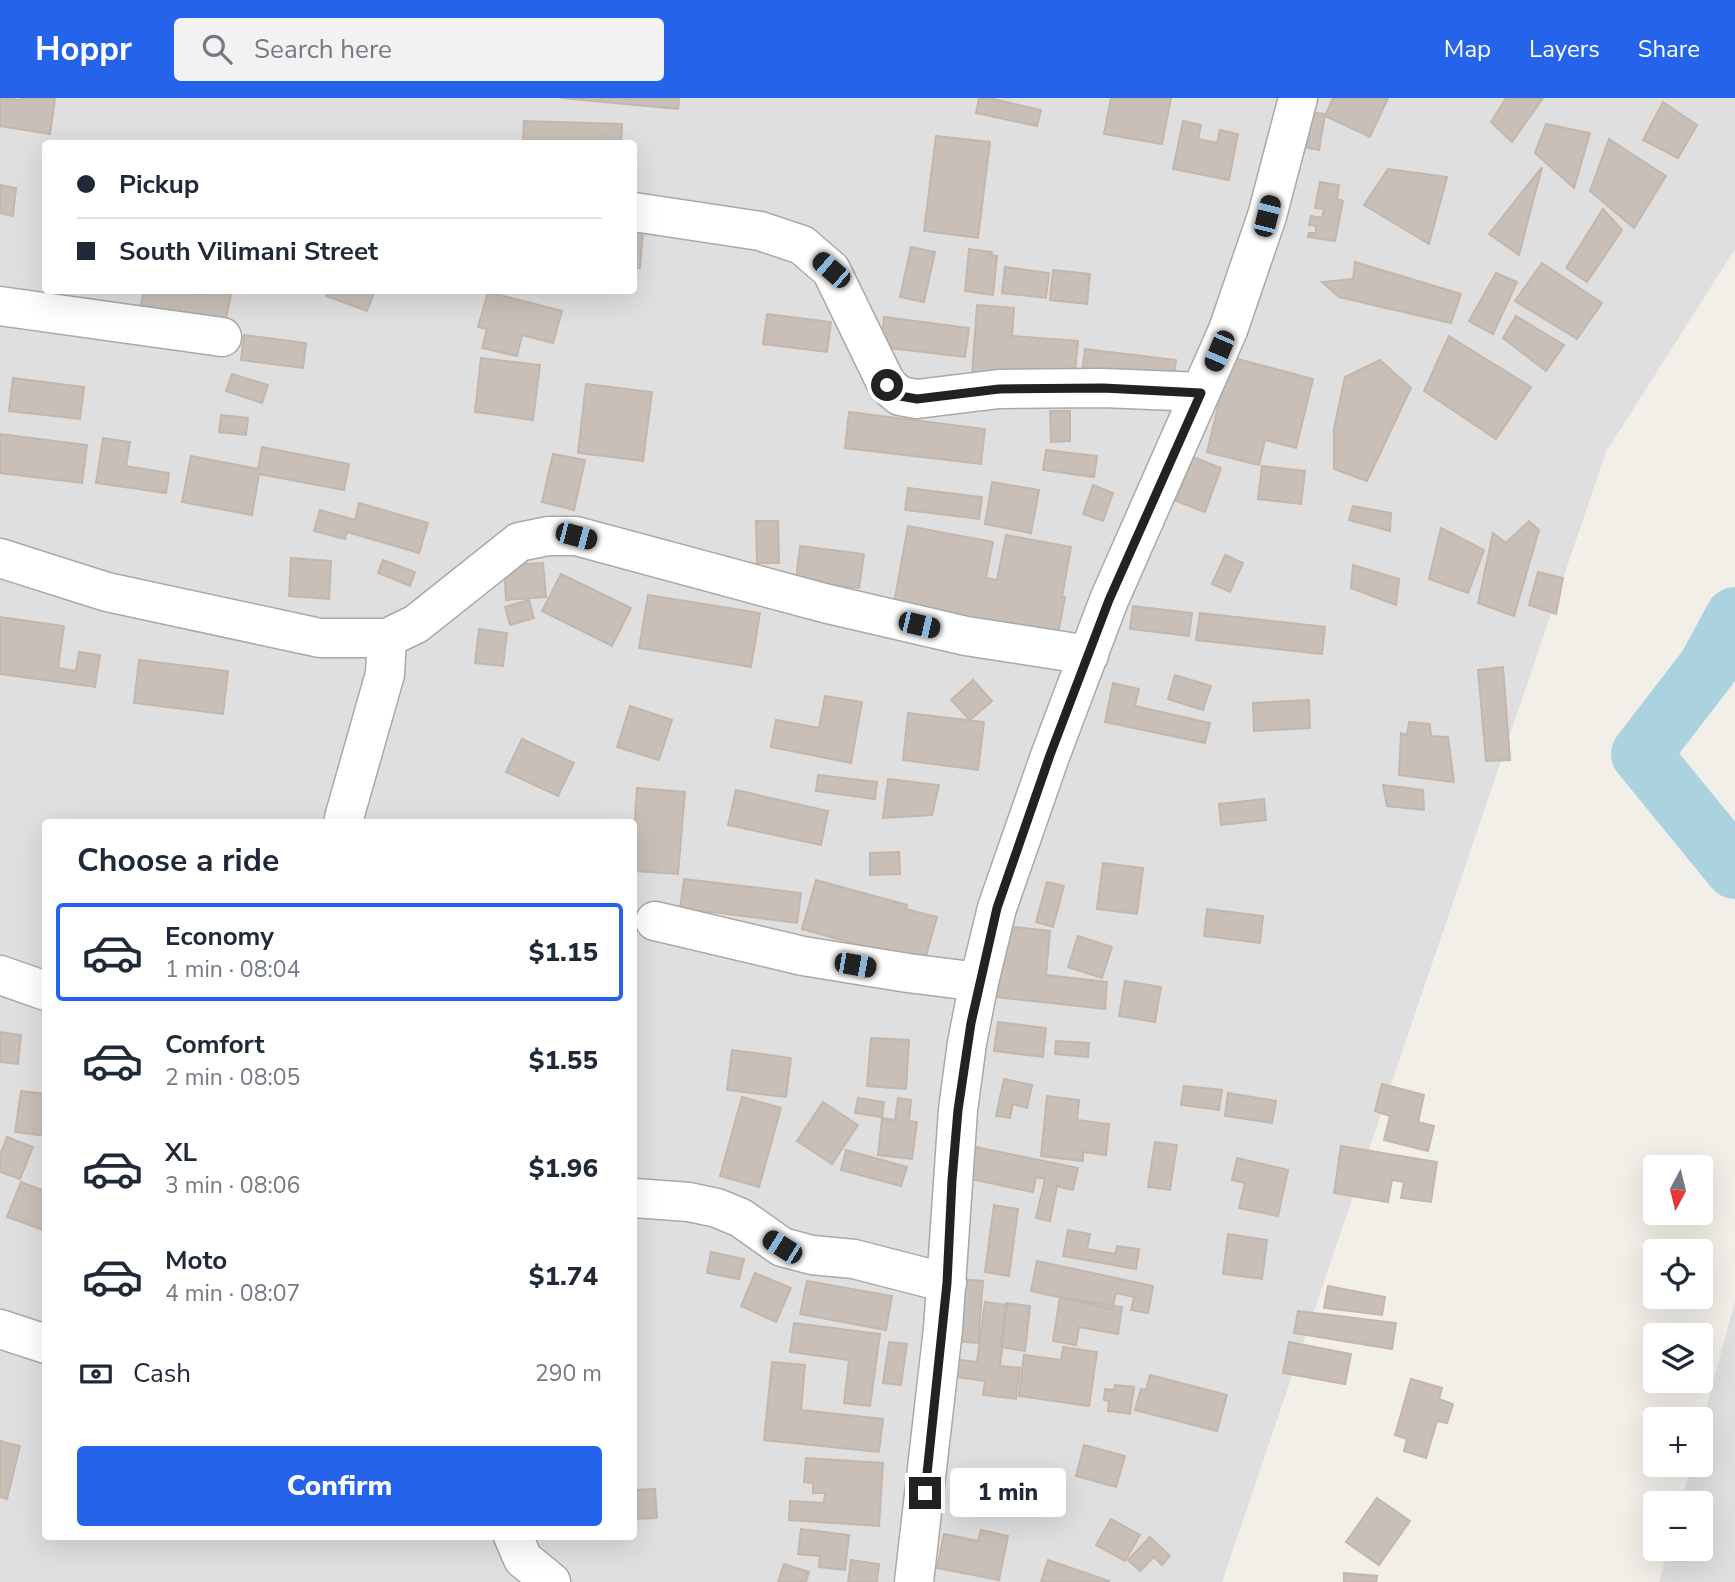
<!DOCTYPE html>
<html lang="en">
<head>
<meta charset="utf-8">
<style>
	:root { --surface:#fff; --page:#f2f2f3; --text:#1f2937; --muted:#747a83; --line:#e0e1e3; --accent:#2563eb }
	body { margin:0; font-family:"Nunito Sans",sans-serif; background:var(--page); color:var(--text); height:100vh; display:flex; flex-direction:column; font-size:26px; white-space:nowrap }
	* { box-sizing:border-box; margin:0 }
	p { font-size:23px; color:var(--muted) }
	.icon { flex:none; width:38px; height:38px; fill:none; stroke:currentColor; stroke-width:2; stroke-linecap:round; stroke-linejoin:round }
	.map { position:relative; flex:1; overflow:hidden }
	.side { position:absolute; left:42px; top:721px; width:595px; height:721px; display:flex; flex-direction:column; background:var(--surface); border-radius:7px; box-shadow:0 7px 28px #0002 }
	.side>* { flex:none }
	.banner { position:absolute; left:42px; top:42px; width:595px; height:154px; border-radius:7px; box-shadow:0 7px 28px #0002; display:grid; align-content:center; height:154px; padding:0 35px; background:var(--surface) }
	.needle { width:46px; rotate:187deg }
	.buttons { position:absolute; left:1643px; top:1057px; display:grid; gap:14px }
	.buttons a { display:grid; place-items:center; width:70px; height:70px; border-radius:7px; background:var(--surface); box-shadow:0 7px 28px #0002; font-size:35px }
	.end { position:absolute; width:32px; height:32px; margin:-16px; border:9px solid #222; background:#fff; box-shadow:0 0 0 4px #fff }
	.from { border-radius:50% }
	.bubble { position:absolute; height:49px; border-radius:7px; background:var(--surface); box-shadow:0 7px 28px #0002; font-size:23px; font-weight:800; line-height:49px; text-align:center }
	.car { position:absolute; width:21px; height:42px; margin:-21px -10px; border-radius:9px; box-shadow:0 0 5px 2px #0007; background:linear-gradient(#222 24%,#8ab4d8 0 40%,#222 0 76%,#8ab4d8 0 86%,#222 0) }
	.banner b { display:flex; align-items:center; gap:24px; height:66px; font-size:26px }
	.banner b+b { border-top:2px solid var(--line) }
	.banner i { width:18px; height:18px; background:var(--text) }
	ul { padding:0; list-style:none }
	li { display:flex; align-items:center; gap:21px; height:98px; margin:0 14px 10px; padding:0 21px; border:4px solid transparent; border-radius:7px }
	li div { flex:1 }
	li b { display:block; font-size:26px }
	li em { font-style:normal; font-weight:800 }
	li.selected { border-color:var(--accent) }
	li>.icon { width:63px; height:63px; stroke-width:1.5 }
	h2 { padding:0 35px; font-size:32px; line-height:84px }
	.pay { display:flex; align-items:center; gap:18px; height:77px; padding:0 35px; font-size:26px }
	.pay p { margin-inline-start:auto }
	.primary-button { display:flex; gap:14px; margin-top:auto; padding:14px 35px }
	.primary-button a { flex:1; height:80px; border-radius:7px; background:var(--accent); color:#fff; font-size:28px; font-weight:800; line-height:80px; text-align:center }
	header { display:flex; align-items:center; gap:42px; box-sizing:border-box; height:98px; padding:0 35px; background:var(--accent); color:#fff }
	header strong { font-size:33px }
	nav { display:flex; gap:38px; margin-inline-start:auto; font-size:24px }
	.search { width:490px; height:63px; background:var(--page); display:flex; align-items:center; gap:18px; box-sizing:border-box; padding:0 24px; border-radius:7px; color:var(--muted); font-size:26px }
	.map>svg:first-child { display:block }
</style>
</head>
<body>
<header>
<strong>Hoppr</strong>
<div class="search"><svg class="icon" aria-label="search" viewBox="0 0 24 24"><circle cx="10" cy="10" r="6"/><path d="M15 15l6 6"/></svg>Search here</div>
<nav><a>Map</a><a>Layers</a><a>Share</a></nav>
</header>
<div class="map">
<svg width="1735" height="1484" viewBox="0 0 1735 1484">
	<rect width="100%" height="100%" fill="#f2efe9"/>
	<path fill="#e0dfdf" fill-rule="evenodd" d="M0 0H1735V151L1606 354 1222 1484H0ZM46 46H634V192H46ZM46 724H634V1438H46Z
		M1735 1203V1484H1659L1668 1451H1701V1405H1681L1691 1367H1701V1329Z"/>
	<g fill="none" stroke-linecap="round" stroke-linejoin="round">
		<path stroke="#aad3df" stroke-width="60" d="M1735 519 1708 569 1641 656 1735 771"/>
	</g>
	<path fill="#c7bfb8" stroke="#c4b6ab" stroke-width="2" d="M0 0 21 2V0H55L50 36 0 28V30Z
		M561 0H679L678 11Z
		M979 0H989L1041 12 1037 28 976 15Z
		M1111 0H1171L1162 46 1104 36Z
		M1333 0H1388L1370 39 1325 18Z
		M1506 0H1543L1512 44 1491 24Z
		M1663 4 1697 27 1678 60 1643 42Z
		M1304 13 1325 16 1319 52 1298 48Z
		M524 23 622 26 621 46H523Z
		M1183 23 1201 27 1198 41 1217 45 1220 32 1238 36 1229 82 1173 71Z
		M1546 26 1590 35 1574 90 1535 55Z
		M936 38 990 44 978 140 924 133Z
		M1609 41 1666 78 1634 130 1590 93Z
		M1542 69 1519 157 1489 136Z
		M1388 71 1447 79 1429 146 1364 107Z
		M1320 84 1339 87 1337 101 1343 103 1335 143 1308 139 1309 135H1316V128L1309 127 1311 118 1322 120 1324 111 1315 110Z
		M0 87 16 90 13 118 0 115Z
		M1603 111 1622 132 1587 184 1566 170Z
		M634 131 643 132 640 170H634Z
		M911 149 935 154 924 204 900 199Z
		M969 151 992 154 991 157 997 158 993 197 965 193Z
		M1355 164 1461 196 1451 225 1339 199 1322 184 1353 181Z
		M1542 165 1602 205 1577 241 1515 203Z
		M1005 169 1049 175 1046 200 1002 195Z
		M1053 172 1090 176 1087 206 1050 202Z
		M1496 175 1517 184 1493 236 1469 223Z
		M144 192H180L201 197 202 192H232L224 230 140 210Z
		M328 192H375L367 213 326 198Z
		M488 194 562 213 553 245 522 237 517 258 482 250 487 231 478 229Z
		M977 207 1014 210 1012 238 1078 243 1074 283 972 276Z
		M767 216 831 224 827 254 763 246Z
		M1516 218 1564 247 1546 273 1503 240Z
		M884 219 969 230 965 259 881 249Z
		M244 237 306 245 303 270 241 262Z
		M1449 238 1531 289 1496 341 1424 293Z
		M1085 251 1176 262 1173 287 1082 276Z
		M1230 259 1313 281 1296 350 1265 342 1259 367 1207 354Z
		M481 260 540 267 533 322 475 314Z
		M1380 262 1411 290 1367 383 1334 371V330L1345 279Z
		M232 276 268 287 262 305 226 293Z
		M13 280 84 289 80 321 9 313Z
		M586 286 652 294 643 363 578 355Z
		M1050 313H1070V343L1051 344Z
		M849 314 985 331 981 366 845 350Z
		M221 317 248 320 246 337 219 334Z
		M0 336 87 347 82 385 0 375Z
		M103 340 130 344 126 368 169 375 166 395 96 385Z
		M262 349 349 366 344 392 259 376 252 417 182 404 191 358 258 371Z
		M1046 352 1097 358 1094 379 1043 372Z
		M553 356 585 362 574 412 542 404Z
		M1193 359 1221 370 1205 414 1176 403Z
		M1262 368 1305 373 1301 406 1258 401Z
		M992 384 1039 392 1031 435 985 426Z
		M1093 387 1113 395 1103 423 1083 416Z
		M908 390 982 399 979 421 905 412Z
		M359 405 428 425 419 455 347 434 345 441 314 433 320 412 355 422Z
		M1353 408 1391 415 1390 433 1349 422Z
		M756 423H778L779 465H757Z
		M1529 423 1539 432 1514 518 1478 505 1493 435 1506 445Z
		M908 428 993 444 986 480 997 482 1006 437 1071 449 1062 499H1065L1057 541 893 511Z
		M1441 430 1484 452 1468 495 1429 481Z
		M800 448 864 456 859 490 796 482Z
		M1225 457 1243 465 1230 494 1212 486Z
		M291 460 331 463 329 501 289 498Z
		M383 462 415 474 410 488 378 475Z
		M543 465 546 499 506 502 504 467Z
		M1353 467 1399 481 1396 507 1351 490Z
		M1538 474 1563 480 1556 516 1529 507Z
		M561 476 631 510 612 548 542 513Z
		M648 497 760 515 751 569 639 550Z
		M529 502 534 520 510 527 505 509Z
		M1133 508 1192 515 1189 538 1130 531Z
		M1200 515 1325 529 1322 556 1196 542Z
		M0 519 64 528 58 570 76 573 79 554 100 557 95 589 0 576Z
		M479 531 507 535 503 568 475 565Z
		M139 562 228 573 223 616 134 605Z
		M1503 569 1510 662 1486 663 1478 572Z
		M1175 577 1211 588 1203 612 1168 601Z
		M973 582 992 603 970 622 951 602Z
		M1113 585 1139 591 1135 608 1210 625 1205 645 1105 624Z
		M825 598 862 604 851 665 771 649 776 622 819 630Z
		M1309 602 1310 630 1254 633 1253 605Z
		M630 608 672 622 659 662 617 649Z
		M908 615 984 624 978 672 903 662Z
		M1409 624 1430 626 1431 638 1448 639 1454 684 1399 677 1401 635 1407 637Z
		M522 641 574 665 558 698 506 674Z
		M818 677 877 684 875 701 816 693Z
		M888 681 939 687 932 717 883 720Z
		M1383 687 1423 692 1424 712 1387 708Z
		M637 690 685 694 678 776 634 773V733Z
		M736 692 828 713 821 747 728 727Z
		M1264 701 1266 722 1221 727 1219 706Z
		M899 754 900 776 870 777V755Z
		M1103 765 1143 770 1137 816 1097 811Z
		M684 781 801 795 797 825 680 810Z
		M816 782 907 807 906 811 937 819 924 865 802 831Z
		M1047 784 1064 788 1053 829 1036 824Z
		M1207 811 1263 818 1260 845 1204 838Z
		M1004 828 1050 833 1046 877 1107 884 1105 911 996 899Z
		M1078 838 1112 849 1102 880 1068 869Z
		M1125 883 1161 889 1155 924 1119 918Z
		M998 924 1046 930 1043 959 994 953Z
		M0 934 21 937 18 966 0 964Z
		M871 940 909 942 906 991 867 988Z
		M1056 943 1089 945 1088 959 1055 956Z
		M732 952 791 960 786 999 727 992Z
		M1004 981 1032 987 1027 1010 1013 1006 1010 1020 996 1018Z
		M1382 986 1424 997 1418 1024 1434 1028 1428 1053 1384 1042 1390 1018 1375 1013Z
		M1184 988 1222 992 1219 1012 1181 1007Z
		M21 993 46 996V1038L15 1034Z
		M1228 995 1276 1003 1272 1025 1225 1018Z
		M1047 998 1079 1002 1077 1022 1109 1026 1106 1057 1083 1054V1063L1041 1058Z
		M742 999 781 1010 759 1089 720 1078Z
		M858 1000 884 1004 882 1019 855 1015Z
		M898 1000 911 1002 909 1023 917 1024 912 1061 878 1057 882 1020 895 1022Z
		M823 1004 858 1027 832 1066 797 1043Z
		M7 1039 33 1049 20 1081 0 1074V1057Z
		M1155 1044 1177 1047 1170 1092 1148 1089Z
		M1341 1048 1437 1064 1431 1104 1401 1100 1404 1084 1392 1082 1388 1104 1334 1095Z
		M976 1049 1078 1070 1073 1092 1057 1088 1050 1123 1036 1120 1045 1081 1036 1079 1033 1094 970 1081Z
		M846 1052 907 1069 901 1088 841 1072Z
		M1237 1060 1288 1072 1278 1118 1239 1110 1245 1085 1232 1082Z
		M46 1082V1133L7 1119 21 1084 42 1092Z
		M994 1107 1018 1111 1009 1178 985 1174Z
		M1068 1132 1090 1136 1087 1151 1115 1156 1117 1148 1139 1151 1136 1171 1063 1158Z
		M1228 1136 1267 1142 1262 1181 1223 1176Z
		M711 1154 744 1161 739 1181 707 1175Z
		M1037 1163 1153 1188 1148 1215 1131 1212 1134 1199 1116 1195 1112 1211 1031 1193Z
		M755 1175 791 1190 776 1224 741 1208Z
		M957 1181 983 1183 978 1245 953 1243Z
		M807 1183 892 1198 886 1232 800 1216Z
		M1328 1188 1385 1199 1382 1217 1324 1210Z
		M1060 1199 1122 1209 1118 1236 1079 1229 1076 1247 1053 1243Z
		M985 1204 1007 1207 1000 1268 1020 1270 1016 1301 983 1297 985 1283 942 1277 944 1260 977 1264Z
		M1006 1205 1030 1208 1025 1253 1000 1249Z
		M1298 1213 1396 1225 1392 1251 1294 1235Z
		M794 1225 880 1236 870 1308 844 1305 849 1262 790 1254Z
		M889 1244 907 1246 901 1287 883 1285Z
		M1289 1244 1351 1256 1345 1286 1283 1275Z
		M1063 1249 1097 1254 1089 1308 1019 1298 1024 1257 1061 1262Z
		M772 1264 805 1267 801 1312 883 1321 879 1354 764 1342Z
		M1150 1277 1227 1297 1217 1333 1135 1312 1141 1291 1146 1292Z
		M1411 1281 1442 1290 1439 1301 1453 1306 1447 1325 1437 1323 1426 1360 1404 1353 1407 1341 1395 1337Z
		M1115 1287 1134 1289 1130 1316 1108 1313 1109 1303 1104 1302 1105 1291 1114 1292Z
		M0 1343 20 1348 7 1401 0 1399Z
		M1084 1347 1125 1358 1116 1389 1076 1378Z
		M806 1360 883 1365 879 1428 789 1422 790 1403 824 1405 825 1395H813V1385L804 1384Z
		M655 1391 657 1420 634 1421V1392Z
		M1377 1400 1410 1423 1379 1467 1346 1444Z
		M1111 1421 1140 1437 1125 1463 1096 1447Z
		M801 1431 849 1437 845 1472 819 1469 820 1458 798 1456Z
		M981 1432 1008 1438 999 1482 937 1470 944 1436 978 1443Z
		M1150 1439 1170 1458 1162 1467 1154 1459 1140 1473 1128 1462Z
		M851 1462 879 1466 877 1484H848Z
		M1048 1462 1109 1483 1108 1484H1041Z
		M784 1466 809 1474 806 1484H778Z
		M1344 1475 1377 1478 1376 1484H1344Z"/>
	<g fill="none" stroke-linecap="round" stroke-linejoin="round">
		<defs>
			<path id="minor" d="M634 114 760 133 802 147 831 172 887 287 900 298 917 301 999 291 1103 290 1201 294
				M0 208 222 239
				M0 460 107 494 320 540H387L416 526 519 444 548 438H576L824 505 966 538 1089 557
				M344 720 385 576 387 540
				M655 823 803 858 908 875 979 884
				M0 877 46 893
				M634 1100 689 1104 717 1110 741 1120 782 1149 812 1157 854 1161 947 1185
				M0 1231 46 1246
				M513 1438 523 1461 551 1484
				M914 1484 943 1231 958 1012 967 945 979 884 997 810 1050 658 1109 502 1228 232 1267 118 1298 0"/>
		</defs>
		<use href="#minor" stroke="#a9a9a9" stroke-width="41"/>
		<use href="#minor" stroke="#fff" stroke-width="38"/>
	</g>
	<g fill="none" stroke-linecap="round" stroke-linejoin="round">
		<path stroke="#222" stroke-width="9" d="M887 287 900 298 917 301 999 291 1103 290 1201 295 1109 502 1050 657 997 810 971 925 958 1012 952 1082 947 1185 925 1395"/>
	</g>
</svg>
<div class="buttons">
<a><svg class="needle" viewBox="-14 -14 28 28"><path d="M0-13l5 13h-10z" fill="#e53935"/><path d="M0 13l5-13h-10z" fill="#747a83"/></svg></a>
<a><svg class="icon" aria-label="locate" viewBox="0 0 24 24"><circle cx="12" cy="12" r="6"/><path d="M12 2v4M12 18v4M2 12h4M18 12h4"/></svg></a>
<a><svg class="icon" aria-label="layers" viewBox="0 0 24 24"><path d="M12 4l9 5-9 5-9-5zM3 14l9 5 9-5"/></svg></a>
<a>+</a>
<a>−</a>
</div>
<i class="end from" style="left:887px;top:287px"></i>
<i class="end" style="left:925px;top:1395px"></i>
<div class="bubble" style="left:950px;top:1370px;width:116px">1 min</div>
<i class="car" style="left:1267px;top:118px;rotate:14deg"></i>
<i class="car" style="left:831px;top:172px;rotate:311deg"></i>
<i class="car" style="left:1219px;top:253px;rotate:203deg"></i>
<i class="car" style="left:576px;top:438px;rotate:105deg"></i>
<i class="car" style="left:919px;top:527px;rotate:103deg"></i>
<i class="car" style="left:855px;top:867px;rotate:100deg"></i>
<i class="car" style="left:782px;top:1149px;rotate:302deg"></i>
<div class="banner">
<b><i class="from"></i>Pickup</b>
<b><i></i>South Vilimani Street</b>
</div>
<section class="side">
<h2>Choose a ride</h2>
<ul>
<li class="selected"><svg class="icon" aria-label="car" viewBox="0 0 24 24"><path d="M5 17H2v-5l4-1 3-4h7l3 4 3 1v5h-3M9 17h6M6 11h13"/><circle cx="7" cy="17" r="2"/><circle cx="17" cy="17" r="2"/></svg><div><b>Economy</b><p>1 min · 08:04</p></div><em>$1.15</em></li>
<li><svg class="icon" aria-label="car" viewBox="0 0 24 24"><path d="M5 17H2v-5l4-1 3-4h7l3 4 3 1v5h-3M9 17h6M6 11h13"/><circle cx="7" cy="17" r="2"/><circle cx="17" cy="17" r="2"/></svg><div><b>Comfort</b><p>2 min · 08:05</p></div><em>$1.55</em></li>
<li><svg class="icon" aria-label="car" viewBox="0 0 24 24"><path d="M5 17H2v-5l4-1 3-4h7l3 4 3 1v5h-3M9 17h6M6 11h13"/><circle cx="7" cy="17" r="2"/><circle cx="17" cy="17" r="2"/></svg><div><b>XL</b><p>3 min · 08:06</p></div><em>$1.96</em></li>
<li><svg class="icon" aria-label="car" viewBox="0 0 24 24"><path d="M5 17H2v-5l4-1 3-4h7l3 4 3 1v5h-3M9 17h6M6 11h13"/><circle cx="7" cy="17" r="2"/><circle cx="17" cy="17" r="2"/></svg><div><b>Moto</b><p>4 min · 08:07</p></div><em>$1.74</em></li>
</ul>
<div class="pay"><svg class="icon" aria-label="cash" viewBox="0 0 24 24"><path d="M3 7h18v10H3z"/><circle cx="12" cy="12" r="2"/></svg>Cash<p>290 m</p></div>
<div class="primary-button"><a>Confirm</a></div>
</section>
</div>
</body>
</html>
